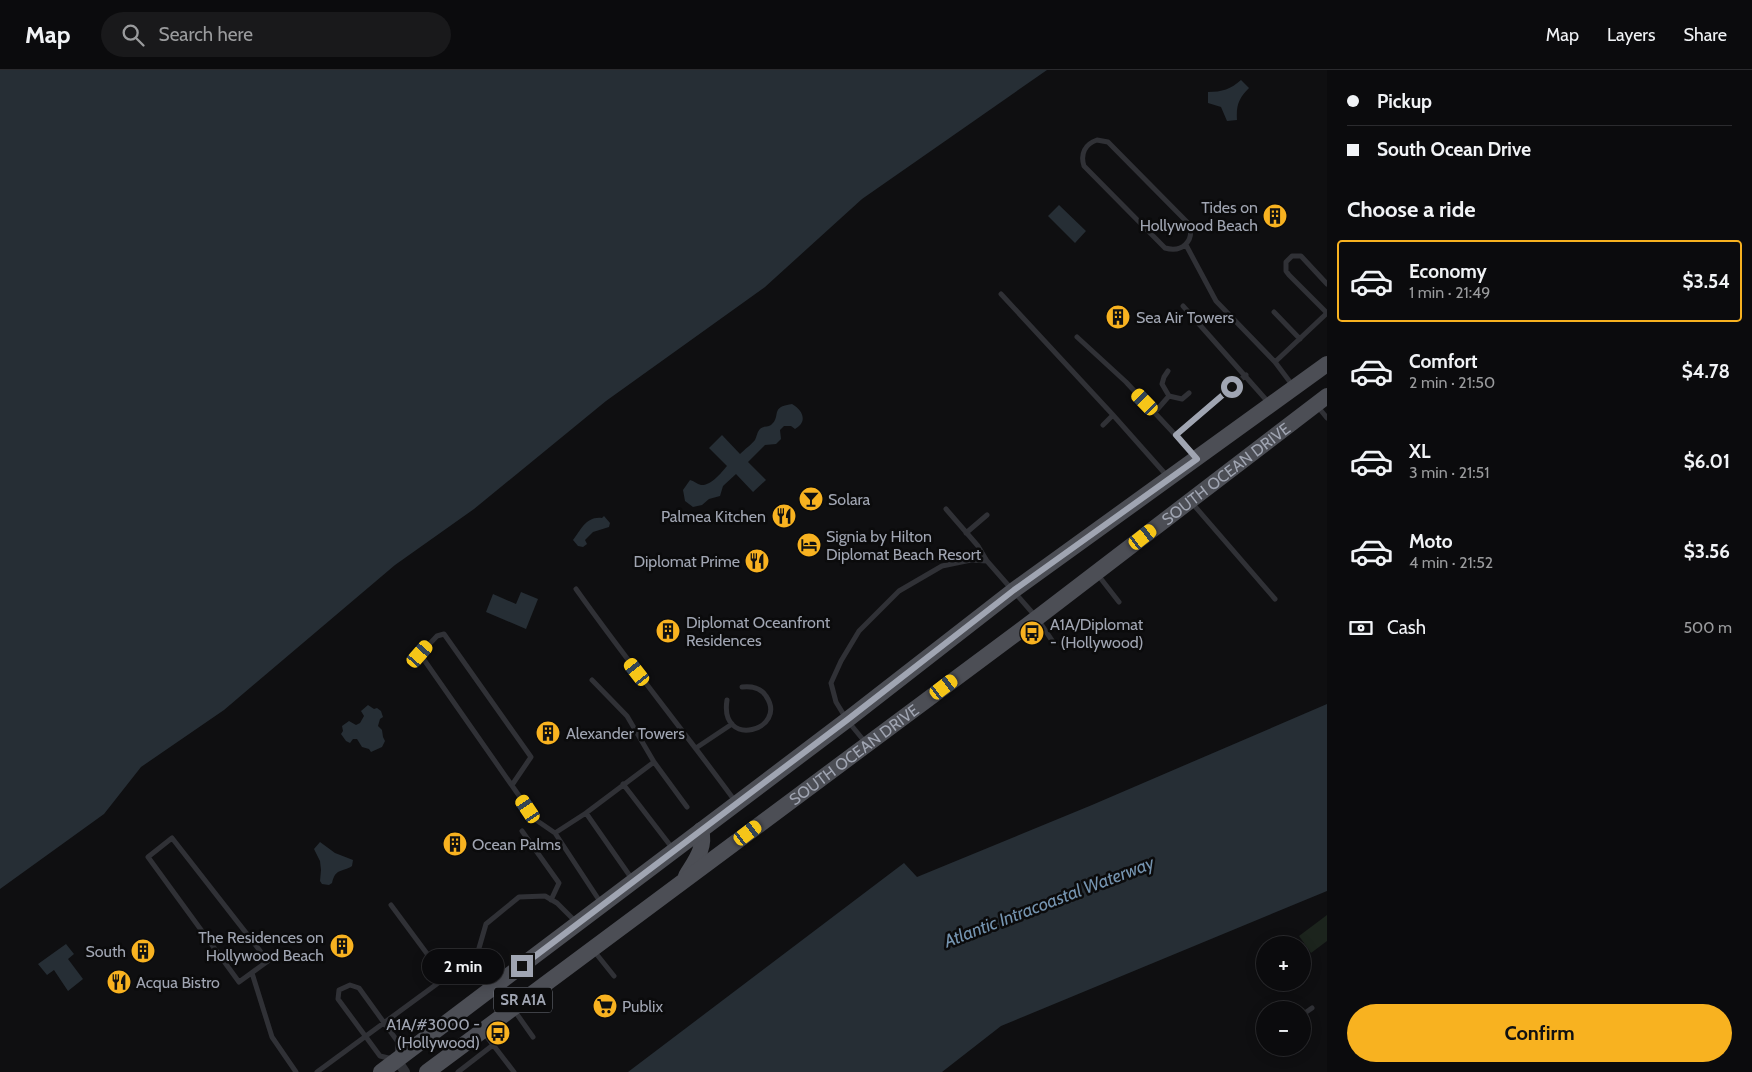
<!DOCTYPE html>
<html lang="en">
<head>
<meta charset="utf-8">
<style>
	:root { --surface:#0b0b0d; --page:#19191b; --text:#f1f3f6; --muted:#9a9b9d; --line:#2b2b2e; --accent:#f8b220 }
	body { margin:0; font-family:Cabin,sans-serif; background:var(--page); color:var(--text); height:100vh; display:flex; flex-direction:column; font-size:19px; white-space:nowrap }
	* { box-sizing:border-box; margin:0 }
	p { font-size:16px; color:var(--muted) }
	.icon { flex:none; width:28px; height:28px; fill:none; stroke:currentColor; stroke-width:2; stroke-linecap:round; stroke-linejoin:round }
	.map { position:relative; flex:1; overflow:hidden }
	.sheet { display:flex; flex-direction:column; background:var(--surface); width:425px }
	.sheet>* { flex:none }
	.guide { display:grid; align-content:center; height:110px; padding:0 20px; background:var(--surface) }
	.buttons { position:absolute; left:1256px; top:866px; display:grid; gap:10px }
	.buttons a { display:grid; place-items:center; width:55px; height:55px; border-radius:50%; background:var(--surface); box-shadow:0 2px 12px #0003,0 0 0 1px var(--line); font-size:25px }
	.end { position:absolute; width:22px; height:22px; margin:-11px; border:6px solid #a0a5b2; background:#111; box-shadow:0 0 0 2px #111 }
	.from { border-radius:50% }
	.bubble { position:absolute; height:35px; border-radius:18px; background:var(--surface); box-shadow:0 2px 12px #0003,0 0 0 1px var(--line); font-size:16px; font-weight:800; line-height:35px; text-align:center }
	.car { position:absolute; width:15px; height:30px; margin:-15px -8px; border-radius:6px; box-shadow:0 0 4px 1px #0007; background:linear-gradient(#f5c518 24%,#345 0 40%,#f5c518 0 76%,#345 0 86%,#f5c518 0) }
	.guide b { display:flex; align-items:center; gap:18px; height:48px; font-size:19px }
	.guide b+b { border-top:1px solid var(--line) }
	.guide i { width:12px; height:12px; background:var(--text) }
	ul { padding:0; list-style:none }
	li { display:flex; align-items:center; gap:15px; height:82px; margin:0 10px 8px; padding:0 10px; border:2px solid transparent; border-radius:5px }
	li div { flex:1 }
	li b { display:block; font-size:19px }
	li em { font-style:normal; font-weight:800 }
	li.active { border-color:var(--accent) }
	li>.icon { width:45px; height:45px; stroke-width:1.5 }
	h2 { padding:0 20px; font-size:22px; line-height:60px }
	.pay { display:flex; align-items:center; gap:12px; height:55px; padding:0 20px; font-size:19px }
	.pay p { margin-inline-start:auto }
	.primary-button { display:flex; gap:10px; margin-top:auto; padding:10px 20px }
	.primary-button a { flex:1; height:58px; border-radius:30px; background:var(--accent); color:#111; font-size:20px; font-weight:800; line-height:58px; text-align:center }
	header { display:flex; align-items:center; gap:30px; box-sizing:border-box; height:70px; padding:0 25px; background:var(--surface); border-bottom:1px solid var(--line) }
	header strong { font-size:24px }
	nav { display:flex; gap:28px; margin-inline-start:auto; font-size:18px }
	.search { width:350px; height:45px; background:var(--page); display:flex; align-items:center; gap:12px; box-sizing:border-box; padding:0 18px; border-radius:28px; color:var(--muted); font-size:19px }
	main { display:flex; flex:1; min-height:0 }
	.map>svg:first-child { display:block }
</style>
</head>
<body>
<header>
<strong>Map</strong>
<div class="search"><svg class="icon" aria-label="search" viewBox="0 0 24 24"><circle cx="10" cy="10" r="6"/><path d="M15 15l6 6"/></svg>Search here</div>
<nav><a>Map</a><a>Layers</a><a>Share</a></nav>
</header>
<main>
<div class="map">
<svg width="1327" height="1002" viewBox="0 0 1327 1002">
	<rect width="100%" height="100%" fill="#0f0f11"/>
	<path fill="#1c241d" d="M1327 845V871L1311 883 1299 866Z"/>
	<path fill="#262e35" d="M0 0H1047L862 129 765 217 606 331 474 439 395 495 224 640 141 697 104 744 0 819Z
		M1241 10 1249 18C1239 28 1236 35 1237 50L1227 51 1221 37 1208 33V22C1222 22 1231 19 1241 10Z
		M1059 135 1086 161 1075 173 1048 146Z
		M792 334C803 340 808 352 795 359L791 356H784L780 360 781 369 776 374 765 375 748 392 766 410 753 422 736 404 723 416 720 426 709 429 702 435 693 437 685 431 683 420 690 410C694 411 697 414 701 415 711 416 721 403 727 396L709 378 722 365 740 384C744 380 752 374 755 370 757 366 757 362 760 359 763 356 768 357 771 355 782 346 769 337 792 334Z
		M604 446 610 453 609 457 593 462 585 470 587 474 583 477 578 476 573 470C581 460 586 446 602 448Z
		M521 522 538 529 526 559 486 542 493 524 516 534Z
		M1327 634V821L1001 956 942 1002H628L904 793 917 807 1092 735Z
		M368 635 374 639 377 638 381 641 383 647 380 649 378 656 382 660 383 667 385 671 382 677 371 682 369 679 362 677 357 669H353L350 673 346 671 341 664 343 661 342 656 349 651 356 655 360 653 364 646 361 641Z
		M320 772 335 783 353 790 352 796C342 803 336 797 332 813L329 815 322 814 320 811 321 800 320 791 314 779Z
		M66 874 74 884 68 889 83 909 68 921 54 900 47 905 38 894Z"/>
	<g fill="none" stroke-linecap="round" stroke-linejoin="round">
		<path stroke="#303136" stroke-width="5" d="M1097 70 1108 72 1189 154C1195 171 1182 183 1165 178L1084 96C1080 84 1085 74 1097 70Z
			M1186 175 1216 231 1275 292 1327 243
			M1327 214 1301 186H1292L1286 192V201L1289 205 1327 243
			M1001 224 1113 345 1168 407
			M1183 236 1269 333
			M1274 242 1300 269
			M1077 267 1126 312 1195 386
			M1275 292 1293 316
			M1168 301 1164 307 1162 314 1169 326
			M1318 337 1327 348
			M1155 342 1169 326 1182 329 1189 323
			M1103 355 1113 345
			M1176 365 1246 305
			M1192 433 1275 529
			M946 439 978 476 987 491
			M966 463 987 445
			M1098 505 1119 532
			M576 519C627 591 683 660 735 731
			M592 610 627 646 654 692 586 743 632 809
			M727 630C719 680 789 660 766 626 761 618 751 616 742 617
			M865 672 847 650 836 632 831 613 841 591 859 561 899 521 942 496 971 490 987 491 1037 548 1053 572
			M696 678 732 654
			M654 692 687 737
			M623 714 673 779
			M512 715 531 687 444 564 437 566 420 584 536 750 555 763
			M586 743 555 763 601 833
			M522 761 559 813 551 830
			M172 768 268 891 239 912 148 787Z
			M594 881 614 906
			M252 903 272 967 296 1002
			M493 914 477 885 486 854 519 827 545 826 557 833 576 852
			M350 915 359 918 398 972 397 990 380 986 338 929 339 920Z
			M514 940 533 967
			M1302 945 1312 938
			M484 963 514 1002
			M317 1002 445 908 391 835
			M458 1002 493 975"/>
		<path stroke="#303136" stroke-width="10" d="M397 990 405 1002"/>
		<g stroke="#4c4e55" stroke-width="16">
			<path d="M686 806C695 791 706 778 701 760"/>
			<path d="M381 1002 847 650 1014 520 1327 294"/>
			<path id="s1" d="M427 1002 1037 548 1327 326"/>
		</g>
	</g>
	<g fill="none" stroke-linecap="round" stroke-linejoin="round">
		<path stroke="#a0a5b2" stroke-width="6" d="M522 896 847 650 1014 520 1197 389 1176 365 1232 317"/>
	</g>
	<defs>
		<symbol id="building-disc" viewBox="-11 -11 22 22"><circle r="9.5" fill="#f8b220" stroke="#0b0b0c"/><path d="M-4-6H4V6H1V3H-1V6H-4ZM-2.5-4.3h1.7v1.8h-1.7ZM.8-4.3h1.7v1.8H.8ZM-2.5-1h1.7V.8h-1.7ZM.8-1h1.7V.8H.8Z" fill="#111"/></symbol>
		<symbol id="bar-disc" viewBox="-11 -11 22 22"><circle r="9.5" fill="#f8b220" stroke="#0b0b0c"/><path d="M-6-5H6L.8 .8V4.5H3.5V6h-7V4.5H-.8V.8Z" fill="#111"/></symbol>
		<symbol id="restaurant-disc" viewBox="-11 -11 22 22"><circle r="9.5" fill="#f8b220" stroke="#0b0b0c"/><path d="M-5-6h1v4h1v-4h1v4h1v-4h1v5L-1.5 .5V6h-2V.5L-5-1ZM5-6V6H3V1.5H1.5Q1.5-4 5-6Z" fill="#111"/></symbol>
		<symbol id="hotel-disc" viewBox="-11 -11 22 22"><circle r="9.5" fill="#f8b220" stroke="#0b0b0c"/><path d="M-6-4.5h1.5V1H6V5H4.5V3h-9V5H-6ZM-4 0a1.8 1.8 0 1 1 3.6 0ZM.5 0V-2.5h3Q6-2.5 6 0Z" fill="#111"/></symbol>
		<symbol id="bus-disc" viewBox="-11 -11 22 22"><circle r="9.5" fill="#f8b220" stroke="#0b0b0c"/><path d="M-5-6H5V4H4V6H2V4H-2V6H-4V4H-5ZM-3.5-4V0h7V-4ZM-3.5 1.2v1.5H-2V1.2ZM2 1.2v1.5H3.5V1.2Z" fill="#111"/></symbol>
		<symbol id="supermarket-disc" viewBox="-11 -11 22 22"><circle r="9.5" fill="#f8b220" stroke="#0b0b0c"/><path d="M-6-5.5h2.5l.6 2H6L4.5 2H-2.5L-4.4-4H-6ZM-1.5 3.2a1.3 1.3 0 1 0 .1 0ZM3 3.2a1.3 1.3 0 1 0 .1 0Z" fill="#111"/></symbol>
	</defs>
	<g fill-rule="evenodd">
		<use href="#building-disc" x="1261" y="132" width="28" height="28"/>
		<use href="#building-disc" x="1104" y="233" width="28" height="28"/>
		<use href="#bar-disc" x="797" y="415" width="28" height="28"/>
		<use href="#restaurant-disc" x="770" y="432" width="28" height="28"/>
		<use href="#hotel-disc" x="795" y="461" width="28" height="28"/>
		<use href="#restaurant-disc" x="743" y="477" width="28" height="28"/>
		<use href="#building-disc" x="654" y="547" width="28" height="28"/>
		<use href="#bus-disc" x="1018" y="549" width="28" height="28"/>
		<use href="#building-disc" x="534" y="649" width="28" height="28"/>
		<use href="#building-disc" x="441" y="760" width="28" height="28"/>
		<use href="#building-disc" x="328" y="862" width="28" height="28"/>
		<use href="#building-disc" x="129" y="867" width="28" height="28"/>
		<use href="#restaurant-disc" x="105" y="898" width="28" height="28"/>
		<use href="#supermarket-disc" x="591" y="922" width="28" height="28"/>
		<use href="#bus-disc" x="484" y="949" width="28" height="28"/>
	</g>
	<g text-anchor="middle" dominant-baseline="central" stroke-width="5" stroke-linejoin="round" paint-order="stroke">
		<rect fill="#0b0b0c" stroke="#737780" stroke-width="1" x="494" y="917.5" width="58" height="25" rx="4"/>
		<g font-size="15" font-weight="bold" fill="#a0a5b2">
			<text x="523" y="930">SR A1A</text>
		</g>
		<g font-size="16" fill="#a0a5b2" stroke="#0b0b0c" text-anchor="start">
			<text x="1258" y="137" text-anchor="end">Tides on<tspan x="1258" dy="18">Hollywood Beach</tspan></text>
			<text x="1136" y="247">Sea Air Towers</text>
			<text x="828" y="429">Solara</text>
			<text x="766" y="446" text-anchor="end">Palmea Kitchen</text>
			<text x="826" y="466">Signia by Hilton<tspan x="826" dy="18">Diplomat Beach Resort</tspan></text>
			<text x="740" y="491" text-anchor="end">Diplomat Prime</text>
			<text x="686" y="552">Diplomat Oceanfront<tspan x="686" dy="18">Residences</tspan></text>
			<text x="1050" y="554">A1A/Diplomat<tspan x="1050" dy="18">- (Hollywood)</tspan></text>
			<text x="566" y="663">Alexander Towers</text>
			<text x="472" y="774">Ocean Palms</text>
			<text x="324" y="867" text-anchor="end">The Residences on<tspan x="324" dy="18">Hollywood Beach</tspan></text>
			<text x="126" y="881" text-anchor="end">South</text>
			<text x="136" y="912">Acqua Bistro</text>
			<text x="622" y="936">Publix</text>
			<text x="480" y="954" text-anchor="end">A1A/#3000 -<tspan x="480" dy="18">(Hollywood)</tspan></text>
		</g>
		<g font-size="16" fill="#a0a5b2" stroke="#0b0b0c">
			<text stroke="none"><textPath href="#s1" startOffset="998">SOUTH OCEAN DRIVE</textPath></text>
			<text stroke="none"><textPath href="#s1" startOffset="532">SOUTH OCEAN DRIVE</textPath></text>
		</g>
		<g font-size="18" font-style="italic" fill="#7594b0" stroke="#0b0b0c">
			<text transform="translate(1049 832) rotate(-21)">Atlantic Intracoastal Waterway</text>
		</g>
	</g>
</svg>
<div class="buttons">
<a>+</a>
<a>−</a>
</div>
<i class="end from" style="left:1232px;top:317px"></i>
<i class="end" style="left:522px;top:896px"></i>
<div class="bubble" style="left:422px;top:879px;width:82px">2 min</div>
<i class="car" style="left:1145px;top:332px;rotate:316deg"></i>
<i class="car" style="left:1143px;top:467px;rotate:52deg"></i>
<i class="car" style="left:420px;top:584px;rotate:41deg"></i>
<i class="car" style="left:637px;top:602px;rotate:322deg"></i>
<i class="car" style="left:944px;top:617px;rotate:53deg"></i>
<i class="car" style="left:528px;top:739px;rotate:326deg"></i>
<i class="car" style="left:748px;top:763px;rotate:53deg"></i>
</div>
<section class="sheet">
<div class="guide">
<b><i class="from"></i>Pickup</b>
<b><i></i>South Ocean Drive</b>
</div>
<h2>Choose a ride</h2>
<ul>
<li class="active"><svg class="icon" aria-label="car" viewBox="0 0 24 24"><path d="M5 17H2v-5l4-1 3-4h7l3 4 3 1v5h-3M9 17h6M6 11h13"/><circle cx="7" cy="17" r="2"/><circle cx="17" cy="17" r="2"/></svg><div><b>Economy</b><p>1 min · 21:49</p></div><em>$3.54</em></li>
<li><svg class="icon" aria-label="car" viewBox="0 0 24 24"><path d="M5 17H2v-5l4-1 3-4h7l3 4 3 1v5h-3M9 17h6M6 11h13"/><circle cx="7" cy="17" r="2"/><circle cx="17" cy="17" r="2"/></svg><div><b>Comfort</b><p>2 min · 21:50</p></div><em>$4.78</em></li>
<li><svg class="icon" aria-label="car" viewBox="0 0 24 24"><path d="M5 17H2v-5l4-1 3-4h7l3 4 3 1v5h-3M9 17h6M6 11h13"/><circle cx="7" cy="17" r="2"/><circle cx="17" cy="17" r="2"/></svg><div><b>XL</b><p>3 min · 21:51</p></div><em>$6.01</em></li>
<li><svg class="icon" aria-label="car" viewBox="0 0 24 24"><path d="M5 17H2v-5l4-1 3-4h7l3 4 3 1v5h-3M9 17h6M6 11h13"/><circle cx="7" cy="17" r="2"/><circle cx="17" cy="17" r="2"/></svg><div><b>Moto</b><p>4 min · 21:52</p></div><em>$3.56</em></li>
</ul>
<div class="pay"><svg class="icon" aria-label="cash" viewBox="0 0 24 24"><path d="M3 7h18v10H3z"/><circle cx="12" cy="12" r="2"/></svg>Cash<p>500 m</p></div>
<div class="primary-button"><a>Confirm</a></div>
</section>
</main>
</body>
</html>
